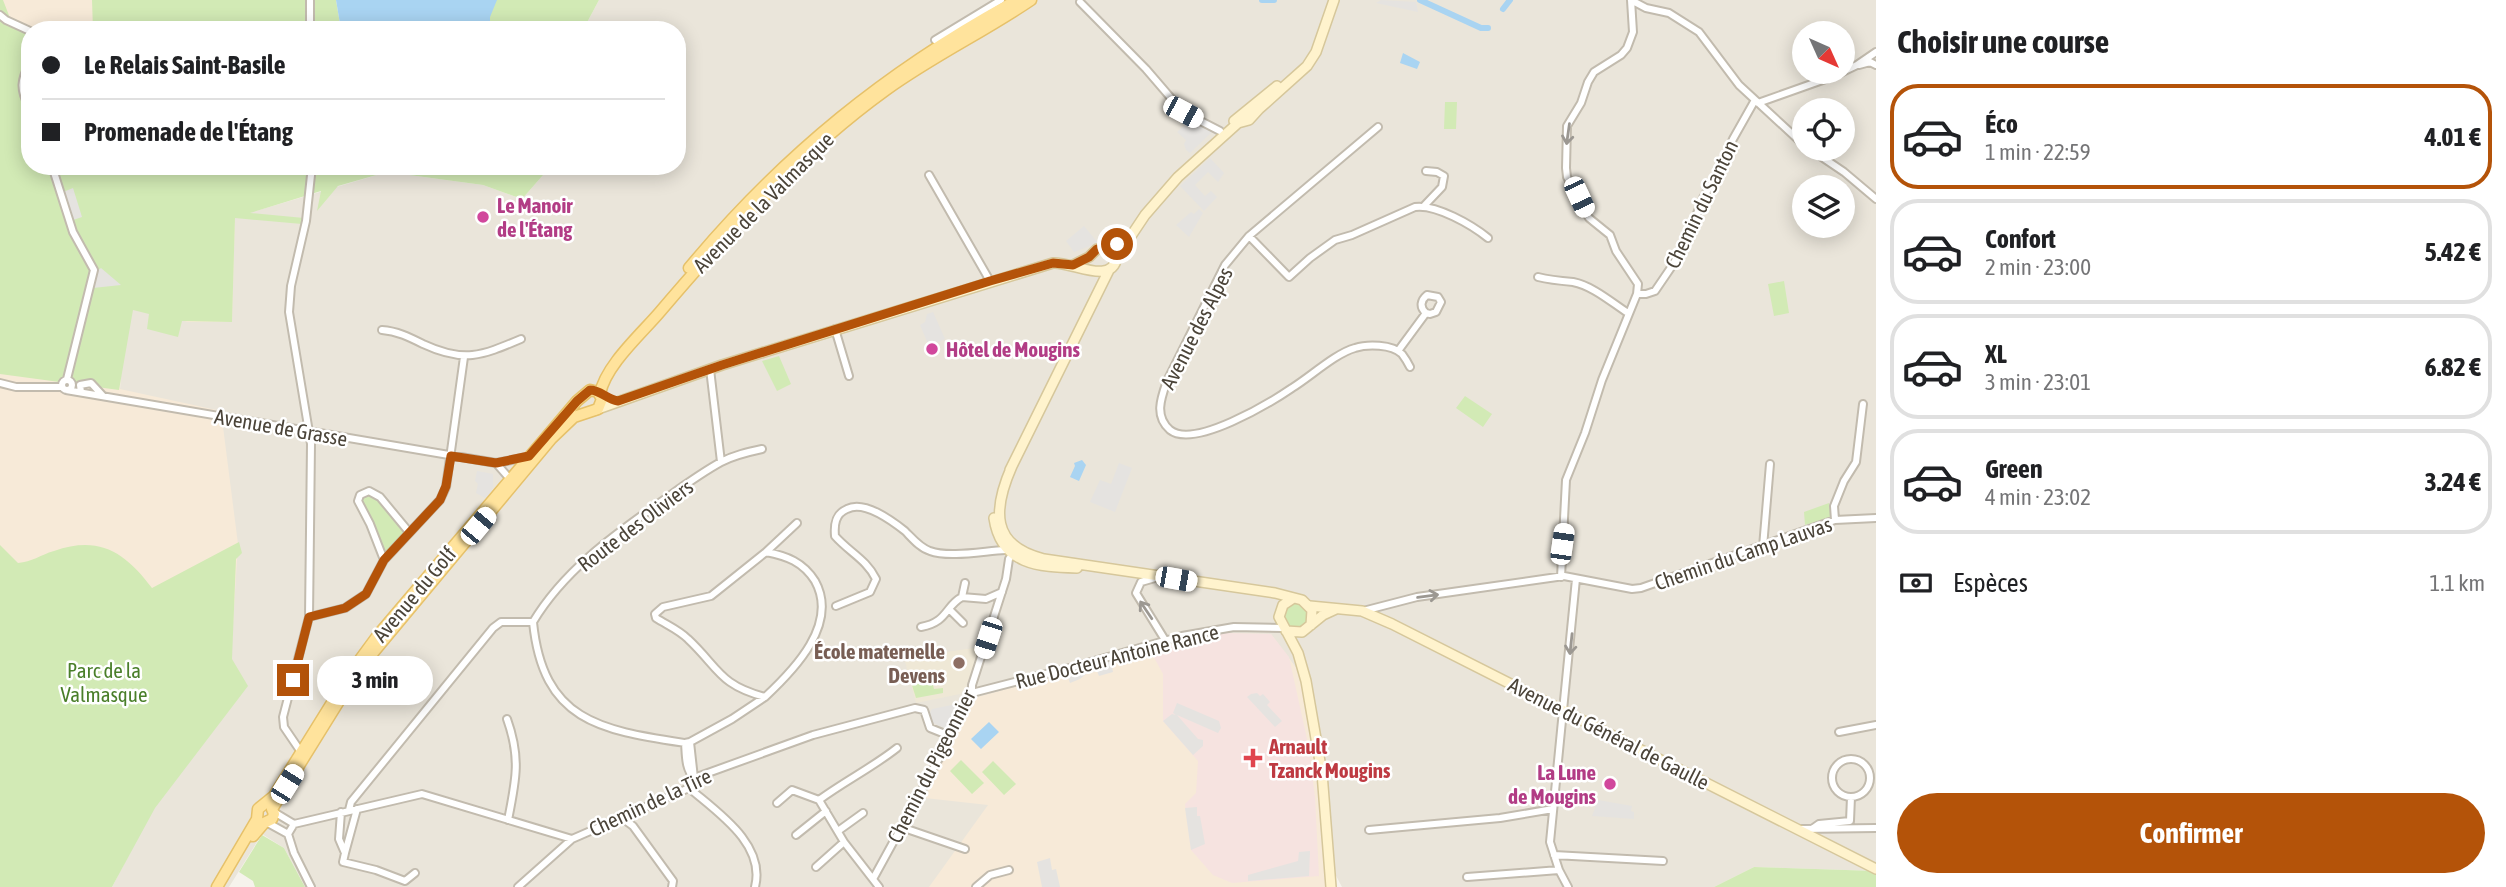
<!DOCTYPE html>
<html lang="fr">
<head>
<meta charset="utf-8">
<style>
	:root { --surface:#fff; --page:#f2f2f2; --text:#202124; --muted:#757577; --line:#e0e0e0; --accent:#b45309 }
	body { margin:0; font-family:"Asap Condensed",sans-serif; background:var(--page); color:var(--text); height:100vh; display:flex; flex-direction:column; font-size:26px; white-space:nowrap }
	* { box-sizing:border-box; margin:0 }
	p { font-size:23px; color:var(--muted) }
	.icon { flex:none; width:38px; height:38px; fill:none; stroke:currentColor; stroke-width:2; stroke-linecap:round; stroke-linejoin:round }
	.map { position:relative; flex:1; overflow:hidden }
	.drawer { display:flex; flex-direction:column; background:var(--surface); width:630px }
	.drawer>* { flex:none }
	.hud { position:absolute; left:21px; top:21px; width:665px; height:154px; border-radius:28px; box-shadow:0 4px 18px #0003; display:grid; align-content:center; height:154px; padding:0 21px; background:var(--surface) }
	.needle { width:46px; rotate:135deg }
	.tools { position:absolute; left:1792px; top:21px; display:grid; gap:14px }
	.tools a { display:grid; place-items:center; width:63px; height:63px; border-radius:50%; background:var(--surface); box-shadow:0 4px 18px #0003; font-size:35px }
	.end { position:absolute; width:32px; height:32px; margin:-16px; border:9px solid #b45309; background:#fff; box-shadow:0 0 0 4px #fff }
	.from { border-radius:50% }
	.bubble { position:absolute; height:49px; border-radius:24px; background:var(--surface); box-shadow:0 4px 18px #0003; font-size:23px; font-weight:700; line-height:49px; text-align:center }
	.car { position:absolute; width:21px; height:42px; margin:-21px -10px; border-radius:9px; box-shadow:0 0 5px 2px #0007; background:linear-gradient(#fff 24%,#345 0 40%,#fff 0 76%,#345 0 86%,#fff 0) }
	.hud b { display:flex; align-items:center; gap:24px; height:66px; font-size:26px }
	.hud b+b { border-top:2px solid var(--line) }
	.hud i { width:18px; height:18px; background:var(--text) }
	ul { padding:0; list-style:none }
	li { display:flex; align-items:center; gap:21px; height:105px; margin:0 14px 10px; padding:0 7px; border:4px solid var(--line); border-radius:28px }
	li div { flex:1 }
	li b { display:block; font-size:26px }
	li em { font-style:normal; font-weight:700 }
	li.on { border-color:var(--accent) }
	li>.icon { width:63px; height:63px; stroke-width:1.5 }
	h2 { padding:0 21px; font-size:32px; line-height:84px }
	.pay { display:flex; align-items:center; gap:18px; height:77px; padding:0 21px; font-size:26px }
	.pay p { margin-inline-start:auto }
	.button { display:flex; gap:14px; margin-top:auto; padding:14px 21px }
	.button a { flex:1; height:80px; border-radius:42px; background:var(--accent); color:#fff; font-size:28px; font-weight:700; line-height:80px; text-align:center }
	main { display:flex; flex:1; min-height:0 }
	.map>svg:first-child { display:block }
</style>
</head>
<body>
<main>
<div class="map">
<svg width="1876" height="887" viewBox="0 0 1876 887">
	<rect width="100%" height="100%" fill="#f6f3ec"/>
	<path fill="#eae5da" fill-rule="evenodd" d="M599 0H1876V871L1754 867 1714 887H1342L1332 868 1329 791 1311 688 1271 635 1194 887H305L284 848 262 834 229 887H112L151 813 120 389 122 348 132 309 235 217 387 172 483 185 522 199 551 166H677V30H583ZM1804 33H1843V72H1804ZM1804 110H1843V149H1804ZM1804 187H1843V226H1804Z"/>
	<path fill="#f7ead8" d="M0 0H310V30H30V166L308 195 235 217 232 322H188L133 309 122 348 120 389 221 411 238 544 231 657 0 887Z
		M1225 633 1271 634 1311 688 1331 887H929L988 805 925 798 970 699 1191 639Z"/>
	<path fill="#efe8d6" d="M981 647 965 690 960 694 916 703 904 658Z"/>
	<path fill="#f6e3e0" d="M1225 633 1271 634 1289 657 1309 748 1315 797 1319 876 1232 883 1213 875 1191 850 1185 804 1196 793 1198 761 1163 721V674L1150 650Z"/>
	<path fill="#d2eab5" d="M0 0H3L10 18 33 30H30V166H551L522 199 483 185 387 172 338 186 317 211 321 191 250 213 304 218 302 224 235 218 232 322 182 321 178 337 147 329 149 314 133 310 119 390 0 374Z
		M92 0H336L341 30H93Z
		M342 0H599L583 30H349Z
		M1445 102H1457L1456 129H1444Z
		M1784 281 1789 313 1774 316 1768 284Z
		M779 356 791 384 777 391 762 361Z
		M1465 396 1492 414 1483 427 1456 408Z
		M367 493 377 498 405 532 386 553 377 531 360 501 363 495Z
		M1829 503 1832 517 1805 525 1804 512Z
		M239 542 242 553 236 559 232 659 248 686 155 808 112 887H0V545L18 563C32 562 40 555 54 551 99 535 125 552 152 588Z
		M1283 616a13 13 0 1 1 26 0a13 13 0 1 1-26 0Z
		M920 677 922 683 932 682 934 689 943 688V693L916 698 910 679Z
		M961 760 984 783 972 794 950 771Z
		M993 761 1016 784 1004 795 982 772Z
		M262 835 284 848 305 887H255L253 881 239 872Z
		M1754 867 1876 871V887H1714Z"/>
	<path fill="#e5e3e0" d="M1381 0 1416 2 1418 12 1376 3Z
		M1193 118 1213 131 1190 153 1186 150 1184 144 1186 140 1177 132Z
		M1210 158 1224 173 1218 182 1208 172 1195 185 1205 196 1211 191 1217 197 1204 211 1180 186Z
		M73 188 82 217 73 220 63 192Z
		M1199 209 1203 213 1189 237 1176 225 1191 212 1194 214Z
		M1084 226 1098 243 1074 252 1066 241Z
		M101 268 121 285 93 288 96 272Z
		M933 312 945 339 929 346 920 325 925 322 927 314Z
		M1119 463 1132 468 1115 512 1090 502 1100 480 1111 484Z
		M477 471 493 474V487L487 499 476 493 478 484 475 481Z
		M1115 659 1116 665 1112 667 1113 672 1099 676 1097 671 1086 674 1080 679 1070 683 1066 672Z
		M1257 693 1260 696 1263 694 1270 702 1267 705 1282 721 1275 727 1247 697 1251 694Z
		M962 703 949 730 933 723 929 715 932 709Z
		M1177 703 1219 721 1221 728 1218 733 1177 715 1198 739 1203 740V746L1193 755 1163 721 1172 714 1176 715 1173 713Z
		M1598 800 1632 806 1631 811 1634 812V819L1592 816Z
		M1197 807V816H1200L1205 844 1191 850 1185 808Z
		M1310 851 1309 876 1248 881V875L1298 861 1299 852Z
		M1050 858 1052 870 1056 869 1060 887H1042L1037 862Z"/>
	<path fill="#a9d4f2" d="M336 0H497L490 17V30H341Z
		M1403 53 1420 62 1417 69 1400 63Z
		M1082 460 1086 465 1079 481 1070 477 1075 466 1074 463Z
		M989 722 999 732 981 749 971 739Z"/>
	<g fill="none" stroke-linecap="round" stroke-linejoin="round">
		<path stroke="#a9d4f2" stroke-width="6" d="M1262 0H1274
			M1420 0 1481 28H1488
			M1503 9 1510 0"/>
		<defs>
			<path id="street" d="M1631 0 1646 8 1669 13 1699 32 1739 85 1804 145
				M1080 2 1146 69 1183 112 1220 131
				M0 15 6 20 30 31
				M310 30V0
				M935 40 1001 0
				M30 62C21 80 19 89 30 109
				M1859 65 1870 62 1876 65
				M1758 103 1834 76 1857 65 1876 52
				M1378 127 1249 236 1225 265 1167 381C1161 398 1154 416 1170 430 1194 449 1270 403 1292 388 1310 377 1336 353 1355 348 1367 344 1392 344 1402 354 1405 358 1408 363 1410 367
				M1810 149 1844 172 1876 199
				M52 166 73 232 94 270 67 379
				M929 175 990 281
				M1424 206 1442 187 1444 176 1437 172 1426 171
				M1249 236 1289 277 1310 258 1335 240 1352 235 1415 207C1436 204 1472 225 1488 238
				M1538 277C1550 280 1561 281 1573 282 1593 286 1611 302 1628 313
				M1637 294H1646L1655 291 1670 269 1685 244 1703 198 1716 176 1733 139 1755 100
				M835 329 849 376
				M382 330C397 331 409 337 423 344 464 363 481 356 521 339
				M1398 351 1426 313 1430 314 1436 312 1441 302 1438 297 1427 295C1421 300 1419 307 1426 313
				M710 369 721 462
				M62 385a5 5 0 1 1 10 0a5 5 0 1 1-10 0Z
				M0 383 16 387H62
				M66 390 496 463 527 457
				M81 392 80 385 91 383 103 396
				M496 463 510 479
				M1835 520 1834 506 1844 481 1856 462 1863 404
				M1763 547 1770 464
				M766 552 797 523
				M384 560 370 524 358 501 360 495 369 491 380 497 409 532
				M1561 577 1566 480 1585 433 1602 380 1637 294 1638 284 1616 251 1610 235 1589 218 1567 177 1566 168 1567 126 1581 103 1588 82 1594 72 1621 55 1627 48 1633 32 1631 0
				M1155 578 1141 582 1136 593 1165 640
				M962 597 986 599 1002 592
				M836 606 870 592 876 579C867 560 849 552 835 536 834 525 835 514 847 509 864 500 891 520 905 531 912 538 920 548 930 551 949 558 984 551 1005 550L1010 548
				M950 610 963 623
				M1363 611 1417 597 1564 576 1632 589 1641 588 1835 520 1876 518
				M309 617 345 608 366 594 384 560 440 500 446 487 464 357
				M921 627C948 622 945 606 962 597L965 583
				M972 693 1073 667 1182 636 1234 627 1283 628
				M507 719C521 758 516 780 508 820
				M1839 732 1876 725
				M690 742 732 719 765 697C719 685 719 668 688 639 679 630 667 625 656 618L655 614 663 607 711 596 766 552C787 556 803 562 815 581 839 624 794 670 765 697
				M690 742 694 778C685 769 686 755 685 743Z
				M685 743C601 730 543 722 533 622 563 572 611 537 658 504 678 490 699 474 721 462 734 455 748 452 762 449
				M301 752 284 727 283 717 309 617 311 444 289 312 291 286 306 221 312 166
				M1832 778a19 19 0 1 1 38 0a19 19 0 1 1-38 0Z
				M689 788C717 812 766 844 755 887
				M777 803 792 790 819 800
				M349 810 351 802 493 628 501 622H533
				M341 812 339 839 345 853 357 809
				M622 818 633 826 673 881 672 887
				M268 823 288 834 294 824 274 812
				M294 824 422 794 572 839 689 788 694 778 813 735 915 708 924 710 930 728 950 736
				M901 827 965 849
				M1801 829 1876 828
				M1812 829 1819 824 1850 821 1851 797
				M1369 830 1500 818 1553 809
				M838 831 863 813
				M288 834 294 853 311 887
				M796 835 826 811
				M345 853 343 862 376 870 405 881 415 873
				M1554 855 1663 861
				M816 867 844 842
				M1467 877 1559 870
				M873 879 942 753 972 693V685L1006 579 1009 559 1013 553
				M518 887 572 839
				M879 887 844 842 819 800C845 781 873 767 897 748
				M976 887 990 875 1009 870
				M1568 887 1559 870 1550 842 1576 579"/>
			<path id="secondary" d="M1234 121 1277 86
				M1073 265 1089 257 1097 249H1111L1117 257
				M595 410 722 365 1053 263C1073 262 1112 286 1117 257L1145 215 1178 177 1238 123 1249 120 1259 109 1307 66 1316 52 1334 0
				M1012 466C993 509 990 546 1044 559L1275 593 1302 600 1312 610 1311 625
				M1010 470 1109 270
				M994 518C1001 565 1039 567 1077 568
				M1292 599 1283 605 1279 617 1298 653 1306 681 1322 773 1331 887
				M1310 606 1362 611 1392 624 1876 869
				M1286 631 1302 632 1323 615 1336 609"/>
			<path id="primary" d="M689 268C783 155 888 70 1017 0
				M600 394C605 366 641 334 659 313 728 232 800 152 886 90 933 56 984 32 1031 0
				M253 836 264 823 272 819 274 814 272 809
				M217 887 257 819 258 809 274 796 353 669 378 635 577 401 590 390 598 392 602 399 598 409 574 417 551 439 357 672 272 809"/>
		</defs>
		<use href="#street" stroke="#c2bbae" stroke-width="10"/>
		<use href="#secondary" stroke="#d6c79b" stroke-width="12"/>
		<use href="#primary" stroke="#e6c16a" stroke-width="13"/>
		<use href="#street" stroke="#fff" stroke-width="6"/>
		<use href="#secondary" stroke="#fff3cd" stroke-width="9"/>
		<use href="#primary" stroke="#ffe39c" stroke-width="10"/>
	</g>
	<defs><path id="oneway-shaft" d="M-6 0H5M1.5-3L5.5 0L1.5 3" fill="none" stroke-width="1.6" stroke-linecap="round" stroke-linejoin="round" transform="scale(1.75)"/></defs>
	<g stroke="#9c9892">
		<use href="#oneway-shaft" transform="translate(1568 134) rotate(98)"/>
		<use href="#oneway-shaft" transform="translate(1428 596) rotate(-8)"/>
		<use href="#oneway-shaft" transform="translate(1146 610) rotate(-124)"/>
		<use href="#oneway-shaft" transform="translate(1571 644) rotate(96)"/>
	</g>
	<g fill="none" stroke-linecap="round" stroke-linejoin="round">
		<path stroke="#b45309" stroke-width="9" d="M293 680 309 617 345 608 366 594 384 560 440 500 446 486 451 456 496 463 529 456 577 401 590 390C600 390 607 399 618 401L722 365 990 281 1053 263 1073 265 1089 257 1097 249 1108 248 1117 244"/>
	</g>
	<g fill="#d1479c" stroke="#fff" stroke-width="2.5">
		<circle cx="483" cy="217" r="7"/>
		<circle cx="932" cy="349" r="7"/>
		<circle cx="1610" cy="784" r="7"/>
	</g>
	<circle fill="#8d6e63" stroke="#fff" stroke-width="2.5" cx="959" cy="663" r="7"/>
	<path fill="#e0444e" stroke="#fff" stroke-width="2.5" d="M1249.5 747.5h7v7h7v7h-7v7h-7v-7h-7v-7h7z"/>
	<g text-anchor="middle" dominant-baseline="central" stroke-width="5" stroke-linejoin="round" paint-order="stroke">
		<g font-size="21" fill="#4b4439" stroke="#fff">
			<text transform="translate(763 202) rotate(-45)">Avenue de la Valmasque</text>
			<text transform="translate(1701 204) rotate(-64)">Chemin du Santon</text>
			<text transform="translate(1196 328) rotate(-63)">Avenue des Alpes</text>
			<text transform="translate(281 427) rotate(10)">Avenue de Grasse</text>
			<text transform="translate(635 525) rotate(-37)">Route des Oliviers</text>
			<text transform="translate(1743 553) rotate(-19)">Chemin du Camp Lauvas</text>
			<text transform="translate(414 594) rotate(-50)">Avenue du Golf</text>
			<text transform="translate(1117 656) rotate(-14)">Rue Docteur Antoine Rance</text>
			<text transform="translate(1609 733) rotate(27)">Avenue du Général de Gaulle</text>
			<text transform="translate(931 766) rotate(-63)">Chemin du Pigeonnier</text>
			<text transform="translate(650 802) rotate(-25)">Chemin de la Tire</text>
		</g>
		<g font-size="21" font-weight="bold" fill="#b23c85" stroke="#fff" text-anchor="start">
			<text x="497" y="205">Le Manoir<tspan x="497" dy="24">de l'Étang</tspan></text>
			<text x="946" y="349">Hôtel de Mougins</text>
			<text x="1596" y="772" text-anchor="end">La Lune<tspan x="1596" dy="24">de Mougins</tspan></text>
		</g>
		<g font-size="21" font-weight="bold" fill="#785e54" stroke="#fff" text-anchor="end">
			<text x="945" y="651">École maternelle<tspan x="945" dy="24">Devens</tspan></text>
		</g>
		<g font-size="21" fill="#4a7f2a" stroke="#fff">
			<text x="104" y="670">Parc de la<tspan x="104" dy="24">Valmasque</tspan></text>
		</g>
		<g font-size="21" font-weight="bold" fill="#be3a42" stroke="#fff" text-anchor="start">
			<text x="1269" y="746">Arnault<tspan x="1269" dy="24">Tzanck Mougins</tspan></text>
		</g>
	</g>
</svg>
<div class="tools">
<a><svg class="needle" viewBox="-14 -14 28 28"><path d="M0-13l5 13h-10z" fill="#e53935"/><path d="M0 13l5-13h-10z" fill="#757577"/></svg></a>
<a><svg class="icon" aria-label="locate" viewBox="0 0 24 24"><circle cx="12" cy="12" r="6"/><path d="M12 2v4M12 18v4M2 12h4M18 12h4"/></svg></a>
<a><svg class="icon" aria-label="layers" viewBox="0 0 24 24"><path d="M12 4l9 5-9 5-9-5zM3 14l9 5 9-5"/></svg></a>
</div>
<i class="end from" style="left:1117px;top:244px"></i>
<i class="end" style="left:293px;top:680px"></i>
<div class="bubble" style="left:317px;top:656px;width:116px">3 min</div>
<i class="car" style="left:1183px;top:112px;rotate:118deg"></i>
<i class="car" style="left:1579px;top:197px;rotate:155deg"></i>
<i class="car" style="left:478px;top:526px;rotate:40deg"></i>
<i class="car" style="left:1562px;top:544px;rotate:8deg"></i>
<i class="car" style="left:1176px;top:579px;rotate:100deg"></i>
<i class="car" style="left:988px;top:638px;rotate:198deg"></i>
<i class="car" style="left:287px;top:784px;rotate:32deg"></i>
<div class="hud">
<b><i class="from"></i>Le Relais Saint-Basile</b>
<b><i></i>Promenade de l'Étang</b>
</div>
</div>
<section class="drawer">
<h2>Choisir une course</h2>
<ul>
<li class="on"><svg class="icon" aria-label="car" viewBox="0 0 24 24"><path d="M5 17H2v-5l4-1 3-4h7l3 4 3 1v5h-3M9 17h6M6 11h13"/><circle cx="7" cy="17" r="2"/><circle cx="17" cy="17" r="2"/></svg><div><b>Éco</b><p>1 min · 22:59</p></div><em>4.01 €</em></li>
<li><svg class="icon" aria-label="car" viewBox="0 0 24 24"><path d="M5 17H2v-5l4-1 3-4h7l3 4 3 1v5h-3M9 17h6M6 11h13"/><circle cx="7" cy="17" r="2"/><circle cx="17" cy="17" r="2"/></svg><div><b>Confort</b><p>2 min · 23:00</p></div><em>5.42 €</em></li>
<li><svg class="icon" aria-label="car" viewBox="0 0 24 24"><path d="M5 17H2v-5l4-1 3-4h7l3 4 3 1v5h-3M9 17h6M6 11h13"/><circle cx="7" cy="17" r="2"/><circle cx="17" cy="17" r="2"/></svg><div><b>XL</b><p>3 min · 23:01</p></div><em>6.82 €</em></li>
<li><svg class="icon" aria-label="car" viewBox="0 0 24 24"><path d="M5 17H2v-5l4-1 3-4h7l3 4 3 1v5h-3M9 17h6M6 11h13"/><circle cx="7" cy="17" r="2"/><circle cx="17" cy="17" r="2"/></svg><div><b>Green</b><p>4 min · 23:02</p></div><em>3.24 €</em></li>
</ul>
<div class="pay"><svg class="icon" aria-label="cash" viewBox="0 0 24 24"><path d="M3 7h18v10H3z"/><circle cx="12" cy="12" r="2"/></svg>Espèces<p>1.1 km</p></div>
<div class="button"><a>Confirmer</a></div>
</section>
</main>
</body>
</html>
